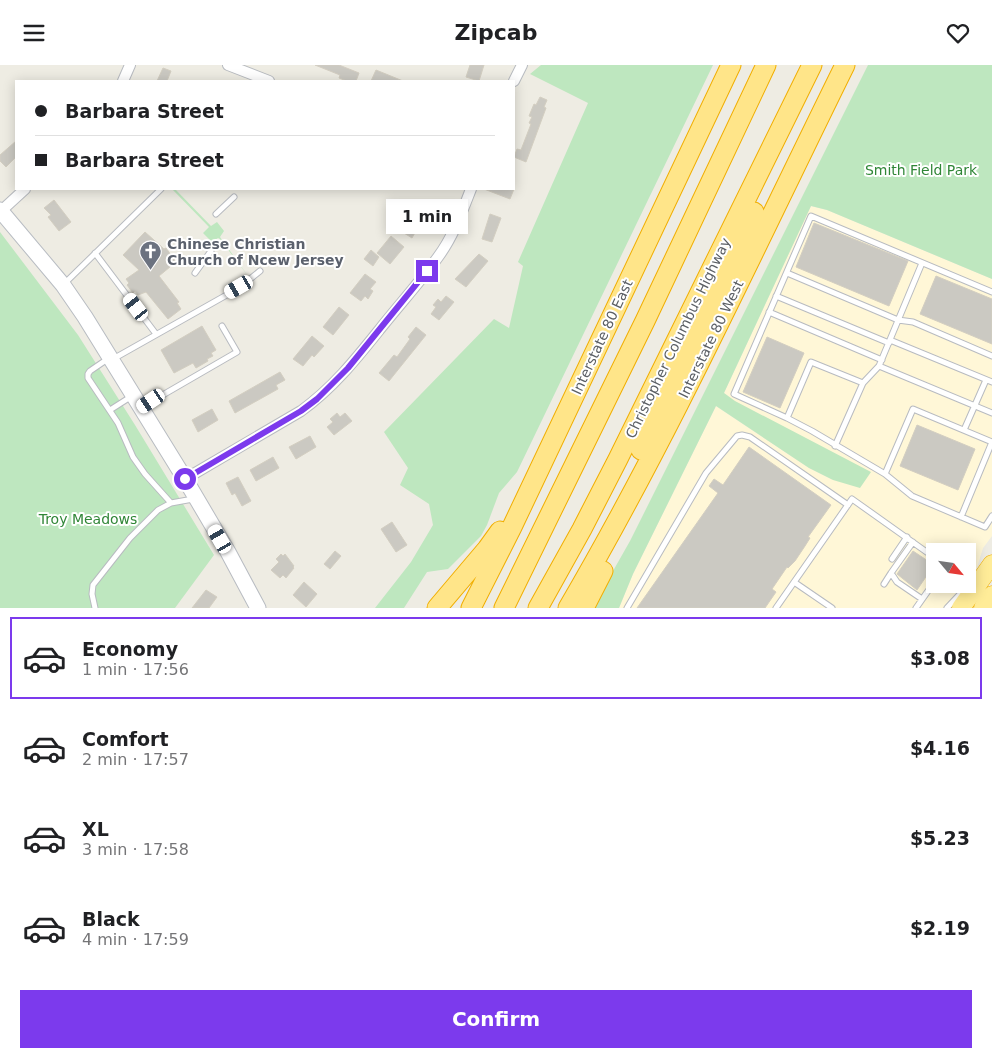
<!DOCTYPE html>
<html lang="en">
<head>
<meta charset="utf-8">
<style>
	:root { --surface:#fff; --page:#f6f6f6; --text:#202124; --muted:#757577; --line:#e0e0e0; --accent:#7c3aed }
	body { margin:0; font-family:"DejaVu Sans",sans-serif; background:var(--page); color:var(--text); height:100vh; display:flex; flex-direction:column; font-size:19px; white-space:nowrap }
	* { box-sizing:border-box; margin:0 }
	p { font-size:16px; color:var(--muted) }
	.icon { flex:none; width:28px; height:28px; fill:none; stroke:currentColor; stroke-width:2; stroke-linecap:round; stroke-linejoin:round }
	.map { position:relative; height:543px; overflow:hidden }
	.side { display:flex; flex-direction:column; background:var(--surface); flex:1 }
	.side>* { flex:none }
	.guide { position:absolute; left:15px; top:15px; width:500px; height:110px; border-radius:0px; box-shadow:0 2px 12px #0003; display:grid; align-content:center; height:110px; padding:0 20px; background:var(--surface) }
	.needle { width:32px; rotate:119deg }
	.fabs { position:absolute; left:926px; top:478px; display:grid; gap:10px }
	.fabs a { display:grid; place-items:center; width:50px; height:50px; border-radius:0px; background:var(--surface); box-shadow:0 2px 12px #0003; font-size:25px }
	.end { position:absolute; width:22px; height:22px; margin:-11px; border:6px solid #7c3aed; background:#fff; box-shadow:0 0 0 2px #fff }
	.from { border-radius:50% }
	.bubble { position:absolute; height:35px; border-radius:0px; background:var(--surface); box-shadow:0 2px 12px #0003; font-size:16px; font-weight:800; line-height:35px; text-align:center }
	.car { position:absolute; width:15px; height:30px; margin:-15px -8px; border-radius:6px; box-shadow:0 0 4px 1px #0007; background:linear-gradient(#fff 24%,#345 0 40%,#fff 0 76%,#345 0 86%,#fff 0) }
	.guide b { display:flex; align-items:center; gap:18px; height:48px; font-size:19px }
	.guide b+b { border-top:1px solid var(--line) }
	.guide i { width:12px; height:12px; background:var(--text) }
	ul { padding:9px 0 0; list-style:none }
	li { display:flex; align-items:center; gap:15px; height:82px; margin:0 10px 8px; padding:0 10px; border:2px solid transparent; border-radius:0px }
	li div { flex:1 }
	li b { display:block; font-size:19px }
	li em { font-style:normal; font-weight:800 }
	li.on { border-color:var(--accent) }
	li>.icon { width:45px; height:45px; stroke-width:1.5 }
	.cta { display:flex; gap:10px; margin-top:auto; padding:10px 20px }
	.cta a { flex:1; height:58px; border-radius:0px; background:var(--accent); color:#fff; font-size:20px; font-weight:800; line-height:58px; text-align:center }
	header { display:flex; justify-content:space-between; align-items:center; height:65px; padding:0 20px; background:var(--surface); font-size:22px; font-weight:800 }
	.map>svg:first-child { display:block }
</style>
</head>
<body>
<header><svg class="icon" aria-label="menu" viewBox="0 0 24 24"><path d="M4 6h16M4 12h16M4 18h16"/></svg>Zipcab<svg class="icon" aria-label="heart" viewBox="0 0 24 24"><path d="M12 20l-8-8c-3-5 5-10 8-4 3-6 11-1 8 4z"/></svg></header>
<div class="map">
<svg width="992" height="543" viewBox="0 0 992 543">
	<rect width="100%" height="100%" fill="#eeece3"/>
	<path fill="#fff7d7" d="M811 141 827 145 992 214V471L983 483 976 506 968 519V486H935V519H967L950 543H619L633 509 716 341 809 403 833 415 724 328Z"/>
	<path fill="#bee7bf" d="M541 0H713L517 407 499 428 487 460 481 471 448 504 427 507 404 543H375L411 497 433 460 429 439 400 420 408 403 384 367 494 254 509 263 523 201 518 197 588 38 530 9Z
		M868 0H992V214L827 145 811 141 724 328 735 336 871 407 860 423 833 415 809 403 716 341 633 509 619 543H592L630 476Z
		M172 124H175L211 161 217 157 224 166 220 172 248 211 220 174 218 173 212 177 203 168 209 162Z
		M0 167 78 270 135 360 214 490 175 543H0Z"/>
	<path fill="#cbc9c2" stroke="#d3cec1" d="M315 0H339L359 8 356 16H347L339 13 340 10Z
		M470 0H484L479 16 466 12Z
		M163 3 171 6 167 16H157Z
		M376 5 403 16H371Z
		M540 32 547 35 544 42 546 43 526 97 514 92 517 84 521 85 531 59 529 58 532 52 529 51 534 39 536 40Z
		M16 76V92L6 102 0 96V90Z
		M484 124H514L510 134Z
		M54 135 71 157 59 166 48 152 51 150 44 143Z
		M417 144 429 151 420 166 417 164 412 173 404 168Z
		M490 149 501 153 492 177 482 174Z
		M814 158 908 196 889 241 796 202Z
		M145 167 164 184 166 183 176 197 159 211 179 237 177 238 181 244 168 254 146 227 138 230 135 226 133 228 127 220 129 218 126 214 139 205 123 190Z
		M391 171 404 182 390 199 377 188Z
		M371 185 379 192 373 201 364 194Z
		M479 189 488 196 466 222 455 214Z
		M365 209 376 217 370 224 373 226 368 234 365 231 361 236 350 228Z
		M936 211 992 234V279L920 249Z
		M446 231 454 237 439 255 431 249 436 242 433 240 438 234 441 237Z
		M339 242 349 250 333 270 323 262Z
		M202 261 216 285 211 288 213 291 207 294 208 296 196 303 193 298 174 308 161 285Z
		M416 262 426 270 389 316 379 308 394 290 397 292 410 274 408 272Z
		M312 271 324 281 314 292 312 290 303 301 293 294Z
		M767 272 804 288 780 343 743 327Z
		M280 307 285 315 276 320 278 324 235 348 229 336Z
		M212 344 218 355 198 367 192 355Z
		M337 348 340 352 345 348 352 356 334 370 327 362 333 357 330 354Z
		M917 360 975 384 958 425 900 401Z
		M310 371 316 382 296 394 289 382Z
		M749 382 831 440 808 472 810 473 805 481 795 496 788 503 787 502 772 524 776 527 765 543H637L718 428 709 421 714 414 723 420Z
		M273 392 279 403 256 416 250 405Z
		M238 412 251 436 242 441 235 428 232 430 226 418Z
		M392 457 407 480 396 487 381 464Z
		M335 486 341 491 330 504 324 499Z
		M913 486 934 500 917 525 897 509Z
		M281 489 283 491 285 489 294 501 293 502 294 503 286 513 283 510 280 513 271 505 279 497 276 494Z
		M304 517 317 529 306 542 293 530Z
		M206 525 217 532 209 543H192Z"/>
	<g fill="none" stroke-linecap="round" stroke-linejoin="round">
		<defs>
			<path id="service" d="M216 149 234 132
				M95 188 156 269
				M195 208 211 186
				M787 208 898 255 913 257 992 291
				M65 218 161 124
				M992 227 811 151 734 329 787 353 812 366 885 409 912 431 985 462 992 451
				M776 231 889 278
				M769 247 882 295
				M890 275 992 317
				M109 293 90 306 88 309V313L118 358 133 392 145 409 171 438
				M113 294 239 223 260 206
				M879 301 992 348
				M142 342 237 287 222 261
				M110 345 132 331
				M787 353 811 297 863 318
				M964 365 986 315
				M835 381 863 318 879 301 922 198
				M885 409 913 344 992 377
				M961 452 992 377
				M913 477 891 508 897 517 922 534
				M892 494 907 472
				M794 517 832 543
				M884 519 891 508
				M95 543 92 529 93 520 130 473 158 445 171 438 193 434
				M627 543 706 408 737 371 742 370 750 372 848 440
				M776 543 852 434 935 493
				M916 543 935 516
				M947 543 963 526"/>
			<path id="minor" d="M228 0 269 16
				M123 16 130 0
				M514 16 522 0
				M1 146 25 124
				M185 414 301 346C333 323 356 294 380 264 399 240 420 217 438 192 453 172 462 147 471 124"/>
			<path id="secondary" d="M0 145 63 220 85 252 185 414 228 487 258 543"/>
			<path id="trunk" d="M961 543 992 499
				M983 543 992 530"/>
			<path id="motorway" d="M641 385 754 147
				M437 543 487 484 500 466
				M471 543 512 462 731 0
				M504 543 645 256 766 0
				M538 543 582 464 618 394 812 0
				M568 543C671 367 755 182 845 0
				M584 543 603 506"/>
		</defs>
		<use href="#service" stroke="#b8bbc0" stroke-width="7"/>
		<use href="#minor" stroke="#b8bbc0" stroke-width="12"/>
		<use href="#secondary" stroke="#b8bcc2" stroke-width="17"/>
		<use href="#trunk" stroke="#f1ae00" stroke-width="19"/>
		<use href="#motorway" stroke="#f1ae00" stroke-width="21"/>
		<use href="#service" stroke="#fff" stroke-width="5"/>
		<use href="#minor" stroke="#fff" stroke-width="10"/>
		<use href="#secondary" stroke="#fff" stroke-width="15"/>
		<use href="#trunk" stroke="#ffec98" stroke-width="18"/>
		<use href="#motorway" stroke="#ffe589" stroke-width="19"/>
	</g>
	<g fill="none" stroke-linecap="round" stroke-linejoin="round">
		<path stroke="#7c3aed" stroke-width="6" d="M185 414 301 346 317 334 348 303 427 206"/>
	</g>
	<defs>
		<symbol id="church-pin" viewBox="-11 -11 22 30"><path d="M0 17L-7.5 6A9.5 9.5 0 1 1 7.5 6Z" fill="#6b7280" stroke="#fff"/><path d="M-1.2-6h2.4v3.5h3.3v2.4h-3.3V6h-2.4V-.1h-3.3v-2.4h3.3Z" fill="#fff"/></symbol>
	</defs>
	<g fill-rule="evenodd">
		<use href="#church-pin" x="138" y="174" width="25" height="34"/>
	</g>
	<g text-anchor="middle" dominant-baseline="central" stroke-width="4" stroke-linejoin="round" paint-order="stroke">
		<g font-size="14" fill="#308637" stroke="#fff">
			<text x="921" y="105">Smith Field Park</text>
			<text x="88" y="454">Troy Meadows</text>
		</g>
		<g font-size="14" font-weight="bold" fill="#5b616d" stroke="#fff" text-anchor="start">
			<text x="167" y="179">Chinese Christian<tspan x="167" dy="16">Church of Ncew Jersey</tspan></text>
		</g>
		<g font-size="14" fill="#5b5f64" stroke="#fff">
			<text transform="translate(602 272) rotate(-65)">Interstate 80 East</text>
			<text transform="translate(678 273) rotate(-64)">Christopher Columbus Highway</text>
			<text transform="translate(711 274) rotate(-64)">Interstate 80 West</text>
		</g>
	</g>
</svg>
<div class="fabs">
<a><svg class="needle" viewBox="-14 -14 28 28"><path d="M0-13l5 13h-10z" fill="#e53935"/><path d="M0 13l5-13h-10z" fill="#757577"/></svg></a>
</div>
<i class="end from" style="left:185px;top:414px"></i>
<i class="end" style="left:427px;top:206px"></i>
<div class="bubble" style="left:386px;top:134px;width:82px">1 min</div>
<i class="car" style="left:239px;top:222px;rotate:240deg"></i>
<i class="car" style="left:136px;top:242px;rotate:323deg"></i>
<i class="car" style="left:151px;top:336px;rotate:236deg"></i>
<i class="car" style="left:220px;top:474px;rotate:330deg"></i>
<div class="guide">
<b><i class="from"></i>Barbara Street</b>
<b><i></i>Barbara Street</b>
</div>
</div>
<section class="side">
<ul>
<li class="on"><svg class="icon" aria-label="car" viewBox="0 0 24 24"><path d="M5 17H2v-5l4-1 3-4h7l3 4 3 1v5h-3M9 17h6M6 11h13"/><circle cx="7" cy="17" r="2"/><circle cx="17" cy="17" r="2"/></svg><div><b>Economy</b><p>1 min · 17:56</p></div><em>$3.08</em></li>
<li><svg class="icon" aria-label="car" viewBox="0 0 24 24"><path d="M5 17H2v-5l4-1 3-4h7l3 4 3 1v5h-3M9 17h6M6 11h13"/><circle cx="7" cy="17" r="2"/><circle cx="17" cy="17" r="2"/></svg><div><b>Comfort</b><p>2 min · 17:57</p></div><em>$4.16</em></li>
<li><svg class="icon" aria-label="car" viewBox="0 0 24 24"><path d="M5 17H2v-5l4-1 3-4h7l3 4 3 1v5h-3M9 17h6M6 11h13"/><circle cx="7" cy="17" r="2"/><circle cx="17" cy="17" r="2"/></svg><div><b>XL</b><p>3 min · 17:58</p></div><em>$5.23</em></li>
<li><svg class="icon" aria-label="car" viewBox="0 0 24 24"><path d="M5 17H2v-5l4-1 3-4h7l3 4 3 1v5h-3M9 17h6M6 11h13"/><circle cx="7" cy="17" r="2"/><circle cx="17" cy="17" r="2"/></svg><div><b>Black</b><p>4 min · 17:59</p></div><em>$2.19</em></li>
</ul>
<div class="cta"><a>Confirm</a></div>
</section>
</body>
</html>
